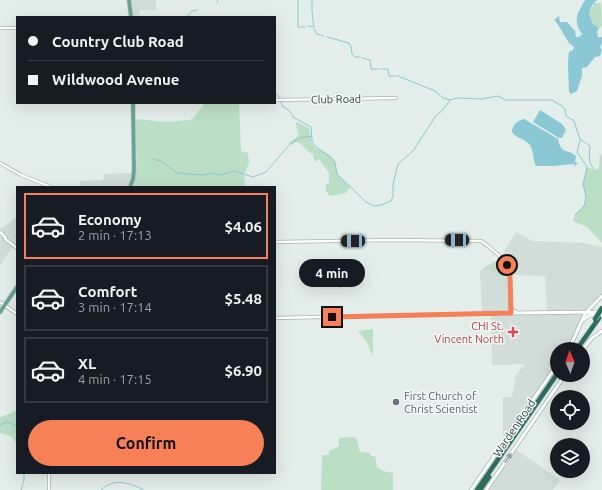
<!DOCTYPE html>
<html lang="en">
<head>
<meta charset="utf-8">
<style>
	:root { --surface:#171b24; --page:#20242c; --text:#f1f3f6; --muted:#9ea1a6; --line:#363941; --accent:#f78057 }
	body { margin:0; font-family:Ubuntu,sans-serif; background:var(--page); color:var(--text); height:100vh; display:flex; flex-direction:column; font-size:15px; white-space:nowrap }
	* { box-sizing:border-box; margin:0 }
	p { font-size:13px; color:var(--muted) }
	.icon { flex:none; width:22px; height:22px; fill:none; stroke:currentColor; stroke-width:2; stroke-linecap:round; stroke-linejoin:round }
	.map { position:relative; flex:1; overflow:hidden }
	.side { position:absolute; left:16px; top:186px; width:260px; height:288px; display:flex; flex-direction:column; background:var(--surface); border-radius:0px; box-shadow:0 4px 16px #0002 }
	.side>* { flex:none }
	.guide { position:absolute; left:16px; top:16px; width:260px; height:88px; border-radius:0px; box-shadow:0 4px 16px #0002; display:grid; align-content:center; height:88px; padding:0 12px; background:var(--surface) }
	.needle { width:26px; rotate:358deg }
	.buttons { position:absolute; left:550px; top:342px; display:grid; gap:8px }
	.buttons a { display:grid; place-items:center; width:40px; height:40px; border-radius:50%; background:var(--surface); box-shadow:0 4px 16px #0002; font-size:20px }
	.end { position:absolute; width:18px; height:18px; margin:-9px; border:5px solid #f78057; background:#111; box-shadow:0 0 0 2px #111 }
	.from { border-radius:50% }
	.bubble { position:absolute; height:28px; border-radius:14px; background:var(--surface); box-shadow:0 4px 16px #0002; font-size:13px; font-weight:700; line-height:28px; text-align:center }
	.car { position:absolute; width:12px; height:24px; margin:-12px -6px; border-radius:5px; box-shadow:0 0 3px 1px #0007; background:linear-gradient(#222 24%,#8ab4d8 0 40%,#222 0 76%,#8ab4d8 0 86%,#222 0) }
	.guide b { display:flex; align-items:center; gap:14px; height:38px; font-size:15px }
	.guide b+b { border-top:1px solid var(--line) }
	.guide i { width:10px; height:10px; background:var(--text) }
	ul { padding:7px 0 0; list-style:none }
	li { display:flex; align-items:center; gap:12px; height:66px; margin:0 8px 6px; padding:0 4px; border:2px solid var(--line); border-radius:0px }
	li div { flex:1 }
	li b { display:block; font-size:15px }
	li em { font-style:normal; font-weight:700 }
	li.current { border-color:var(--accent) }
	li>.icon { width:36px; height:36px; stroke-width:1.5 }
	.action { display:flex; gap:8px; margin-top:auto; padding:8px 12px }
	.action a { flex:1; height:46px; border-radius:24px; background:var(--accent); color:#111; font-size:16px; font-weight:700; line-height:46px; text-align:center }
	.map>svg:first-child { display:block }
</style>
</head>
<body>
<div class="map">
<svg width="602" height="490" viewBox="0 0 602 490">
	<rect width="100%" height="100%" fill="#e3ede9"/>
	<path fill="#d1ddd8" d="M129 0H156V10H140L139 17H131Z
		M132 173 131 181 127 187H80V181L103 180 104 174Z
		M17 216V247L13 246 0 265V229L11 222Z
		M516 232 532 241 583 243 602 247V295L588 309 568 349H557V364L503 442V397H512L516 375 525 364 492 365 491 315 574 313 547 312 545 276 510 275 502 258V255Z
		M500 259 505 264 508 272V309L507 311 482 312 480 271Z
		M515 449 560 480 553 490H486Z"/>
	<path fill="#bbdfc5" d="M594 3H601L602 26 599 28 593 24 589 14Z
		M205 103H239L241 151 248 153 249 163 244 174 245 187H132C140 174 135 135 135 119L166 122 190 120 193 118Z
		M295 121 309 128 310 132 311 142 315 148 324 152 331 157 335 162 337 174 350 187 346 193 330 196 326 191V184L329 183V173L319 159 316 162 313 157V154C305 152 304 143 296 142L292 145 289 143 297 137 299 134Z
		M600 153 602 157V243L587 227 573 221 575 215 584 206 586 197 583 184 587 167 595 170 599 168Z
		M499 259 506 269V276L496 275 498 272H493L490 269H482Z
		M339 264H353V283H345V286L342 287V285L341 288H338Z
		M373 329V357L367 342 358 331Z
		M17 410V444L11 436 0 433V417L9 414Z
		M356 437 360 452 370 453 371 456H375L377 467 383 471 393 473V490H321L322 455H329V451L339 446V438Z"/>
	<path fill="#89c8d4" d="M585 0H597L592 5 589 14 593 24 599 28 597 32 598 37H602V43L600 47 602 50 600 56 595 57 587 67 582 68V76L577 91 571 94 569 92 568 63 569 52 573 50 574 47 569 43 557 23 554 20 559 16 560 22H567L575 31 576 37H579L582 34C572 19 578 13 585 0Z
		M540 110 562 124 566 130 562 138H559L533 122Z
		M524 119 558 139C561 155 567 148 576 156L575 162 578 163 576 165 574 166V164L553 166H536C533 159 534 152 530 145 525 139 516 138 512 132 512 125 518 120 524 119Z"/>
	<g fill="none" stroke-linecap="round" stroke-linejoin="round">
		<path stroke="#89c8d4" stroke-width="1" d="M298 0V27H305
			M217 3 218 0
			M187 17 192 11 197 10
			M308 26 314 27 312 12V0
			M314 29 317 34 324 36
			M327 37 349 43 351 47 352 54 355 57H360
			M362 58 370 60 371 69H378
			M380 69H388L389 76H396
			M398 76 435 91 443 98 450 100
			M275 93 278 95 283 107 289 110 293 117 311 127 312 141 316 147 331 157 335 162 337 174 366 202 374 206 381 205 391 201 393 196V184L398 164 413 151 435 117 443 110 450 100 457 98 482 99 498 96 505 100H552L562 106 565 109 566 116 574 121 580 139 590 146C589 155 588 164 595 170
			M291 143 300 138 312 136
			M153 159 161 161 177 173 203 175 211 173 219 175 235 171 253 177 266 172 290 144
			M575 215 584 206 586 197 583 184 587 167 577 152 580 140
			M0 425 7 422 17 426
			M21 490 24 480V473
			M101 490C114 477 130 483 144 490"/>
		<defs>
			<path id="tertiary" d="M0 28H17
				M275 100 396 98
				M0 163 21 175 51 187
				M0 232 6 238 5 239 17 248
				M275 242 391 240 481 241 488 246 502 258 508 267 510 276 511 313 275 318
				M0 302 17 314
				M49 490V473"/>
			<path id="secondary" d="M510 306 512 310 516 312
				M511 313 602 312
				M583 320 590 315H602
				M569 349 584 316 589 309 602 296
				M583 349 592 338 602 331
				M524 413 557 365
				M471 490 517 423
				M486 490 565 375"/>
			<path id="primary" d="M129 0 131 17
				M130 187 133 179 134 170 133 103
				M0 312 17 287"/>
			<path id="motorway" d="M577 349 599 318
				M518 424 524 413
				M477 490 557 374
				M480 490 489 477"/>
		</defs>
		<use href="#tertiary" stroke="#a5b5b0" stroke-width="4"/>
		<use href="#secondary" stroke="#a1b9b1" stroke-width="4.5"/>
		<use href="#primary" stroke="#c1c9c7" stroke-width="5"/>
		<use href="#motorway" stroke="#c1c9c7" stroke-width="6"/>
		<use href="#tertiary" stroke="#fff" stroke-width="2.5"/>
		<use href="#secondary" stroke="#fff" stroke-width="3"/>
		<use href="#primary" stroke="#66a495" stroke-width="3.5"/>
		<use href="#motorway" stroke="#2c6d60" stroke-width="4.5"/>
		<defs>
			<path id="motorway-bridge" d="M595 319 602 308"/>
		</defs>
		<use href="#motorway-bridge" stroke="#c1c9c7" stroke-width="6" stroke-linecap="butt"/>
		<use href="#motorway-bridge" stroke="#2c6d60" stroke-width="4.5"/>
	</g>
	<defs><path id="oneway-solid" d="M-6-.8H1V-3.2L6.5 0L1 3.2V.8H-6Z"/></defs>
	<use fill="#909f9c" href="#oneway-solid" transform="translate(508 458) rotate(-55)"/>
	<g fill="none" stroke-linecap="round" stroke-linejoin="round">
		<path stroke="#f78057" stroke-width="5" d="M332 317 511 313 510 275 507 265"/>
	</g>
	<path fill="#e0444e" stroke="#f4f9f7" stroke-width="1.5" d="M511 326h4v4h4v4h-4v4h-4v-4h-4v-4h4z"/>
	<circle fill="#6b7280" stroke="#f4f9f7" stroke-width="1.5" cx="396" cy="402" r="4"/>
	<g text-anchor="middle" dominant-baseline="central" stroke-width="3" stroke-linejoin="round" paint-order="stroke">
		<g font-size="11" fill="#223f38" stroke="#f4f9f7">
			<text transform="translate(336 99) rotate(-1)">Club Road</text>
			<text transform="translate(514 428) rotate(-56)">Warden Road</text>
		</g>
		<g font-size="11" fill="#be3a42" stroke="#f4f9f7" text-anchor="end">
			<text x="504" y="326">CHI St.<tspan x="504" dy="13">Vincent North</tspan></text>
		</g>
		<g font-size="11" fill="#5b616d" stroke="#f4f9f7" text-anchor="start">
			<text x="404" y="396">First Church of<tspan x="404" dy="13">Christ Scientist</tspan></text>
		</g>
	</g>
</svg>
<div class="buttons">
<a><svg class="needle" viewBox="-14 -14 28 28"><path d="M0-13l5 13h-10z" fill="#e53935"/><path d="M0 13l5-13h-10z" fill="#9ea1a6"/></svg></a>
<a><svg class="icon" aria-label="locate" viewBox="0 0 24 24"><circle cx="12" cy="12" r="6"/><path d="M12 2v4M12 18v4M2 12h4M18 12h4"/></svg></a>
<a><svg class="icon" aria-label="layers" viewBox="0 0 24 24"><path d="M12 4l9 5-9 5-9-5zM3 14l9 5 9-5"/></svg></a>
</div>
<i class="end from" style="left:507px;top:265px"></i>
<i class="end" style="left:332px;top:317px"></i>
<div class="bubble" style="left:299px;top:259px;width:66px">4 min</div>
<i class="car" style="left:457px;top:240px;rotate:270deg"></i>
<i class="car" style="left:353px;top:241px;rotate:269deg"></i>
<div class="guide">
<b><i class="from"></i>Country Club Road</b>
<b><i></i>Wildwood Avenue</b>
</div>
<section class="side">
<ul>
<li class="current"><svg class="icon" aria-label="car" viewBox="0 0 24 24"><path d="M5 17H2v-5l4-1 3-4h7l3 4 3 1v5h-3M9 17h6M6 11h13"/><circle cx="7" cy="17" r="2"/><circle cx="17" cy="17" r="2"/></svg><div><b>Economy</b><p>2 min · 17:13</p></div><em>$4.06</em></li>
<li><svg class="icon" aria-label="car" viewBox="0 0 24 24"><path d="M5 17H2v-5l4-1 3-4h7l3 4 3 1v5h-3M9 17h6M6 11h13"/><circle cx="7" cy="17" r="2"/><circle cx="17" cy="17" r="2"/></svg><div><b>Comfort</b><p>3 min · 17:14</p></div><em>$5.48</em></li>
<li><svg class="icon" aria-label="car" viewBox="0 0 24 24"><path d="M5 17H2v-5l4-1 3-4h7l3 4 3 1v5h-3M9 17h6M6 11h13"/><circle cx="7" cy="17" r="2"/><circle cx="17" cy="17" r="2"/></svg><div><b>XL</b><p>4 min · 17:15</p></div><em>$6.90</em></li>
</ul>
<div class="action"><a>Confirm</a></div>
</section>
</div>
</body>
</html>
